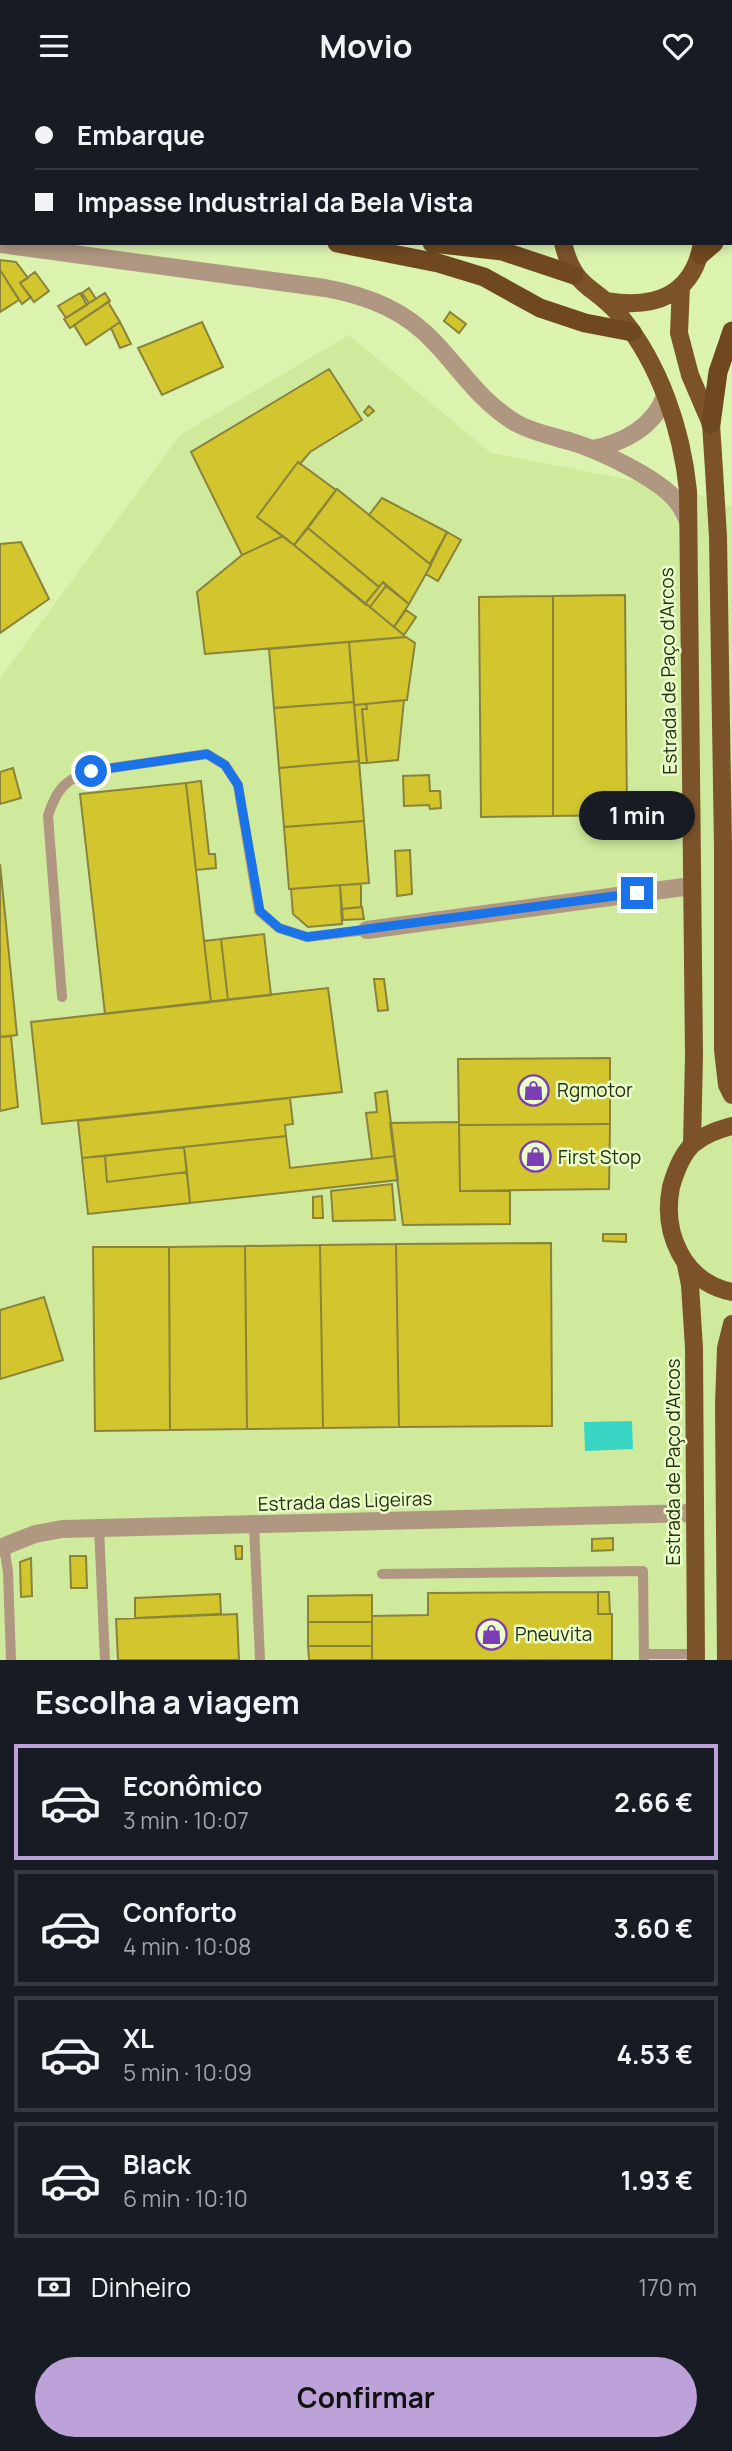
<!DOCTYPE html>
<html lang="pt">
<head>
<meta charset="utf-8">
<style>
	:root { --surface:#171b24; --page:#242831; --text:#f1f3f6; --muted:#9ea1a6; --line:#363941; --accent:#bca2d8 }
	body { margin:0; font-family:Manrope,sans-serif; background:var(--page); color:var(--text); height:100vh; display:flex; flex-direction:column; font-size:26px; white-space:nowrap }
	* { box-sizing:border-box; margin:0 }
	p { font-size:23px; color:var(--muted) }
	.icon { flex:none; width:38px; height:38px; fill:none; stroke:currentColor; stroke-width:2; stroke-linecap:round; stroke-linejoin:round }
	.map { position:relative; height:1569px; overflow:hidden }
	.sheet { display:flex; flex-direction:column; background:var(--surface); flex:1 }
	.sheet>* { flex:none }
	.guide { position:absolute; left:0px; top:0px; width:733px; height:154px; box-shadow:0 4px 10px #0003; display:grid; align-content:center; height:154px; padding:0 35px; background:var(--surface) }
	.end { position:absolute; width:32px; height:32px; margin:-16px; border:9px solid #1a73e8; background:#fff; box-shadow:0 0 0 4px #fff }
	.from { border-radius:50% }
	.bubble { position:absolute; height:49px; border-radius:24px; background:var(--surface); box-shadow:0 4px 10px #0003; font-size:23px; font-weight:700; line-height:49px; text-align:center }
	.guide b { display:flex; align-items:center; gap:24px; height:66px; font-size:26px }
	.guide b+b { border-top:2px solid var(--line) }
	.guide i { width:18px; height:18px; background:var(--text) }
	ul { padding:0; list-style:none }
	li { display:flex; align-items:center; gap:21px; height:116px; margin:0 14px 10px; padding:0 21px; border:4px solid var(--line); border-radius:0px }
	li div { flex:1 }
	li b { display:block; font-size:26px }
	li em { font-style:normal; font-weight:700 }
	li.selected { border-color:var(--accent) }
	li>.icon { width:63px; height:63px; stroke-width:1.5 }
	h2 { padding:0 35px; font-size:32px; line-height:84px }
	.pay { display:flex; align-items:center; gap:18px; height:77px; padding:0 35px; font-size:26px }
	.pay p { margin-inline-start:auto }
	.button { display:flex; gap:14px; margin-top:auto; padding:14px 35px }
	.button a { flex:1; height:80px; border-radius:42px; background:var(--accent); color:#111; font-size:28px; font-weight:700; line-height:80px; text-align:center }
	header { display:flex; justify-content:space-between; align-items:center; height:91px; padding:0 35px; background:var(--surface); font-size:32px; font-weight:700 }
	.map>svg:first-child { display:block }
</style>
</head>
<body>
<header><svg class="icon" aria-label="menu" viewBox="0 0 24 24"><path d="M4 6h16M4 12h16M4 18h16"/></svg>Movio<svg class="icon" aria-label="heart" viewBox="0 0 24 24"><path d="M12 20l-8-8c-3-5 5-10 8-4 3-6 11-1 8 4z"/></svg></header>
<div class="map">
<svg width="732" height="1569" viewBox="0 0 732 1569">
	<rect width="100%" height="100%" fill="#dbf3ae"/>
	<path fill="#cfea9d" d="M349 244 491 362 688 400 732 416V1569H0V587L180 344Z"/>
	<path fill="#39d5c4" d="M632 1330 633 1358 585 1360 584 1331Z"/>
	<path fill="#d2c52e" stroke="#89833b" stroke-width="2" d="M0 169 16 171 28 187 20 192 31 206 22 213 0 179Z
		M0 179 19 209 0 221Z
		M35 181 49 200 34 211 20 192Z
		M89 197 96 208 89 212 82 202Z
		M80 202 87 214 66 227 58 215Z
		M105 202 110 210 70 237 64 228Z
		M108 211 120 231 86 254 74 234Z
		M450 221 466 233 459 242 444 230Z
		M120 231 131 253 120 257 111 237Z
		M202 231 223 276 162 304 138 257Z
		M329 278 362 329 310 361 300 373 298 371 257 426 283 445 242 464 191 361Z
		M369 315 374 320 368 325 364 321Z
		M298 371 336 399 294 454 257 426Z
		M337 398 431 474 409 513 383 491 379 496 308 437Z
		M382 407 447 441 430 473 369 424Z
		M308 437 379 496 365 513 294 454Z
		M447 441 461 449 438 490 426 483Z
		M283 445 365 512 406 546 205 563 197 501 242 464Z
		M21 451 49 508 0 542V453Z
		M383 491 386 495 370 516 365 513Z
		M386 495 409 513 394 536 370 516Z
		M625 504 627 724 553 725V505Z
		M553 505V725L481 726 479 506Z
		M406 519 416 526 404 544 394 536Z
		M406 546 415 552 407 609 354 614 349 551Z
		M349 551 354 611 274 617 269 558Z
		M404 609 398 669 367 672 362 618H367L366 613Z
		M354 611 359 670 279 677 274 617Z
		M366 613 367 618H362L367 672H359L354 614Z
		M359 670 364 730 284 736 279 677Z
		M13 677 21 707 0 713V681Z
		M429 684 430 700H440L441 717 430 718 429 714 404 715 403 685Z
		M201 690 209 763H215L216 777 196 779 186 692Z
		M186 692 211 911 105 923 80 703Z
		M364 730 369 792 289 798 284 736Z
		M410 759 412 803 397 805 395 760Z
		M0 773 17 944 0 946Z
		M361 793V816L342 818 340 794Z
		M340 794 342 833 308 836 293 823 291 798Z
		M362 816 364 828 343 829 342 818Z
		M264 843 271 904 228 909 221 848Z
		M221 848 228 909 211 911 204 850Z
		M374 888H384L388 919 378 920Z
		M328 897 342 1001 42 1033 31 931Z
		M11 945 18 1016 0 1020V946Z
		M610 967V1033L459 1034 458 968Z
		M387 1000 395 1065 372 1068 366 1022 377 1021 375 1002Z
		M290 1007 293 1033 285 1034 286 1045 82 1067 78 1030Z
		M459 1031 460 1100H510V1133L403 1134 390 1032Z
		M610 1033 609 1098 460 1100 459 1034Z
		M286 1045 290 1077 395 1065 398 1089 190 1112 184 1056Z
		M184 1056 187 1081 107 1091 105 1065Z
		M105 1065 107 1091 187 1081 190 1112 88 1123 82 1067Z
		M392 1093 395 1129 333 1130 331 1100Z
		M322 1105 323 1127H313V1106Z
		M603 1143H626V1151L603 1150Z
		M551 1152 552 1335 399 1336 396 1153Z
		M396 1153 399 1336 323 1337 320 1154Z
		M320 1154 323 1337 247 1338 245 1155Z
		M245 1155 247 1338 170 1339 169 1156Z
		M93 1156H169L170 1339 95 1340Z
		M44 1206 63 1269 0 1288V1219Z
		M613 1447V1459L592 1460V1448Z
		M235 1455H242V1468H236Z
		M70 1465H86L87 1497H71Z
		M31 1467 32 1505 21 1506 20 1471Z
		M598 1501V1523H612V1569H372V1525L428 1524V1502Z
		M598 1501H609L610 1523H598Z
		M220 1503 221 1523 135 1527V1507Z
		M372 1504V1531H308V1505Z
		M237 1523 239 1569H118L116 1528Z
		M308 1531H372V1555H308Z
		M308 1555H372V1569H309Z"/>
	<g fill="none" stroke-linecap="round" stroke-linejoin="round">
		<path stroke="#af9781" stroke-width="10" d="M62 906 48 725C56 699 65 688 91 680L207 663 225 674 238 694 259 820 279 837 307 846 367 839
			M254 1433 260 1569
			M99 1437 105 1569
			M4 1455 8 1481 11 1569
			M382 1483 643 1480 644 1569
			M644 1563H696"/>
		<path stroke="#af9781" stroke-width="18" d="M367 839 691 795
			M0 1457 35 1443 62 1438 694 1422"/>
		<path stroke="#af9781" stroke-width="18" d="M0 153 325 197C369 205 407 220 437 254 463 282 482 312 516 332 534 342 553 345 572 351 599 359 655 386 674 407 681 414 684 421 688 430
			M592 358C623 352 654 336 665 305"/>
		<path stroke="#7c5329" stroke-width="18" d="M555 0V2
			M701 0V2
			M563 152C575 201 595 193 621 226 660 274 682 339 688 400L694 965 692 1054
			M681 195 679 242 690 284 711 333 714 379 718 446 723 756V959L727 994 732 1004
			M607 210C654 218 693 205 702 152
			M732 1035C718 1039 705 1043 693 1053 682 1063 675 1082 671 1096 662 1142 683 1191 732 1201
			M686 1174 690 1194 694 1257 696 1569
			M726 1569 724 1314 726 1257 732 1233"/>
		<path stroke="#704820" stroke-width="19" d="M0 12H2
			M0 58H2
			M0 106 2 107
			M732 142V141
			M337 152 438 172 484 186 540 217 585 232 632 241
			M432 152 502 160 574 184
			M700 164 714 152
			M711 333 718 281 732 240"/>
	</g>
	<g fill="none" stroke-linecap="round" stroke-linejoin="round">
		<path stroke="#1a73e8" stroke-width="9" d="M91 680 207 663 225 674 238 694 260 820 279 837 307 846 637 802"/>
	</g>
	<defs>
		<symbol id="shop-ring" viewBox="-11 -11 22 22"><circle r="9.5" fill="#eaffc8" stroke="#7b3eb4" stroke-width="1.5"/><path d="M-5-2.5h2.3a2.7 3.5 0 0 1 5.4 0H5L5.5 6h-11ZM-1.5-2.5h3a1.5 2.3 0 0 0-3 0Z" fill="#7b3eb4"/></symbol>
	</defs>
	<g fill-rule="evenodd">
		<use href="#shop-ring" x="516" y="982" width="35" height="35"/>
		<use href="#shop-ring" x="518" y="1048" width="35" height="35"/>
		<use href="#shop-ring" x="474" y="1526" width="35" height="35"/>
	</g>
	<g text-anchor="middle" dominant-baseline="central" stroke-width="5" stroke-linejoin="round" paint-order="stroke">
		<g font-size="19" fill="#262f14" stroke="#eaffc8">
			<text transform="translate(668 580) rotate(-91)">Estrada de Paço d'Arcos</text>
			<text transform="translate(673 1371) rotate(-90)">Estrada de Paço d'Arcos</text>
			<text transform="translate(345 1410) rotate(-2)">Estrada das Ligeiras</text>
		</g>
		<g font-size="19" fill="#262f14" stroke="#eaffc8" text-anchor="start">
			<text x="557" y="999">Rgmotor</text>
			<text x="558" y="1066">First Stop</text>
			<text x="515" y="1543">Pneuvita</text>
		</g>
	</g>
</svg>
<i class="end from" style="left:91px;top:680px"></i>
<i class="end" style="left:637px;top:802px"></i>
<div class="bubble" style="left:579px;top:700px;width:116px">1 min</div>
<div class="guide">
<b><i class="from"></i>Embarque</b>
<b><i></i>Impasse Industrial da Bela Vista</b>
</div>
</div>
<section class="sheet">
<h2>Escolha a viagem</h2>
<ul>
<li class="selected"><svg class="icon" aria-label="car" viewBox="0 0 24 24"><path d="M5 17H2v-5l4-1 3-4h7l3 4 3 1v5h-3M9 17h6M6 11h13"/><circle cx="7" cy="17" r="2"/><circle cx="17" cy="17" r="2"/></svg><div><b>Econômico</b><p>3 min · 10:07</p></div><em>2.66 €</em></li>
<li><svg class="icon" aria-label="car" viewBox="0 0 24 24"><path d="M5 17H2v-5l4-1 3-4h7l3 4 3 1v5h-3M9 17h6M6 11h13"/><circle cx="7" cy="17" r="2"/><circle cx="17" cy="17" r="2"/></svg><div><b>Conforto</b><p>4 min · 10:08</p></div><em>3.60 €</em></li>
<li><svg class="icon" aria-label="car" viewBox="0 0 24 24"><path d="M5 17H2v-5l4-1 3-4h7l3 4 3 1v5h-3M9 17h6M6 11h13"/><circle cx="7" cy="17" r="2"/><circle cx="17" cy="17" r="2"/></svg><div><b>XL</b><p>5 min · 10:09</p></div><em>4.53 €</em></li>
<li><svg class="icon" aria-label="car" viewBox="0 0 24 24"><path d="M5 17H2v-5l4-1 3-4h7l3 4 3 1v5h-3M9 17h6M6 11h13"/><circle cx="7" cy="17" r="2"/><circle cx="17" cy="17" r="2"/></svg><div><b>Black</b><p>6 min · 10:10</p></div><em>1.93 €</em></li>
</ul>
<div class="pay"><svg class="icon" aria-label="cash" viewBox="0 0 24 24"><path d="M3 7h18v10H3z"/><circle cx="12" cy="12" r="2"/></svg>Dinheiro<p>170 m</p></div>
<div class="button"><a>Confirmar</a></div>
</section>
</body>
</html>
